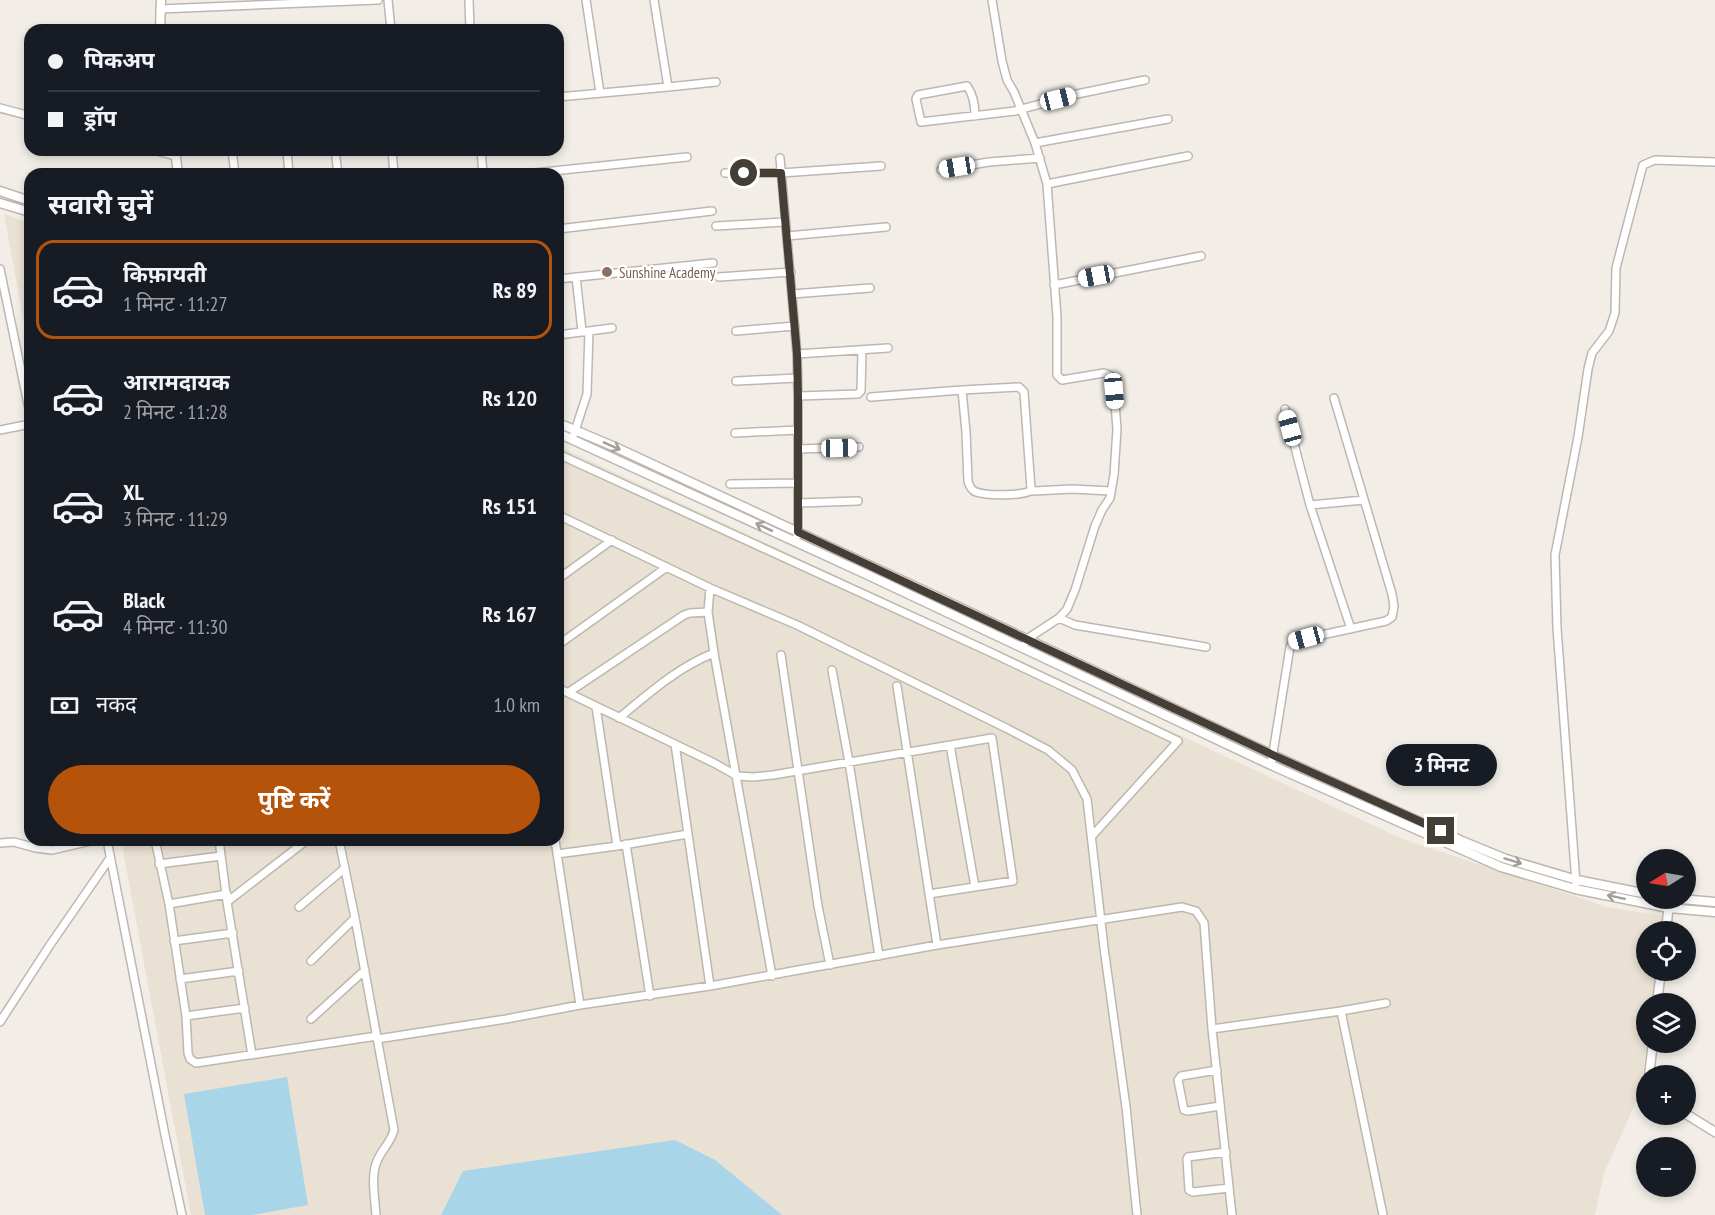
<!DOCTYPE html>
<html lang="hi">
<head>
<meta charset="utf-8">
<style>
	:root { --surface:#171b24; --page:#20242c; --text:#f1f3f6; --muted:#9ea1a6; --line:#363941; --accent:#b45309 }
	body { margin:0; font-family:"PT Sans Narrow","Noto Sans Devanagari",sans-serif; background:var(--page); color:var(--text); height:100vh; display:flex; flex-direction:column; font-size:22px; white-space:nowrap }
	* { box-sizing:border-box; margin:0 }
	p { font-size:20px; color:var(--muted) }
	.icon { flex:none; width:33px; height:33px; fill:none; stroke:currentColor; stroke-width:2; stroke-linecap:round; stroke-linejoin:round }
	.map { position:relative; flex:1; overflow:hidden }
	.drawer { position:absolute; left:24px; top:168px; width:540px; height:678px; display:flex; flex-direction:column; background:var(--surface); border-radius:18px; box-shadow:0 3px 9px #0003 }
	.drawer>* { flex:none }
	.guide { position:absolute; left:24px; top:24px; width:540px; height:132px; border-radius:18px; box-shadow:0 3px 9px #0003; display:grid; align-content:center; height:132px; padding:0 24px; background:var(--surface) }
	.needle { width:39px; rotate:259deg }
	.controls { position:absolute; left:1636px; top:849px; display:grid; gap:12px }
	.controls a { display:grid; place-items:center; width:60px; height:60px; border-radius:50%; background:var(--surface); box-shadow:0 3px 9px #0003; font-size:30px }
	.end { position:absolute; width:27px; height:27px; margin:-14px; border:8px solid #443e37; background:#fff; box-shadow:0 0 0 3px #fff }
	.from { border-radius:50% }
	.bubble { position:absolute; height:42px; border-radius:21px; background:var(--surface); box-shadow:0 3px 9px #0003; font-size:20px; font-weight:700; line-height:42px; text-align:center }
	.car { position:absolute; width:18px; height:36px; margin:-18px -9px; border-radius:8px; box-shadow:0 0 4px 2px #0007; background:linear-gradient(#fff 24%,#345 0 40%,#fff 0 76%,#345 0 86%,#fff 0) }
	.guide b { display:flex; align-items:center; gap:21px; height:57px; font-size:22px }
	.guide b+b { border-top:2px solid var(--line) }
	.guide i { width:15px; height:15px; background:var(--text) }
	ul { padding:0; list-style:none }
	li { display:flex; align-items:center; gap:18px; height:99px; margin:0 12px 9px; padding:0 12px; border:3px solid transparent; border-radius:18px }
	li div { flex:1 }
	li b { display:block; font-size:22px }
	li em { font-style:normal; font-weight:700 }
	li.on { border-color:var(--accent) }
	li>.icon { width:54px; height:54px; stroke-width:1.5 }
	h2 { padding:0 24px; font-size:27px; line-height:72px }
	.pay { display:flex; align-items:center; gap:15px; height:66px; padding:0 24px; font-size:22px }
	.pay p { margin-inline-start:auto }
	.primary-button { display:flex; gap:12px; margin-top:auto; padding:12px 24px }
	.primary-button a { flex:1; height:69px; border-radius:36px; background:var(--accent); color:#fff; font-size:24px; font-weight:700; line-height:69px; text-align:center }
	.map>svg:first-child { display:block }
</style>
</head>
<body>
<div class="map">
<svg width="1715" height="1215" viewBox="0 0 1715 1215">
	<rect width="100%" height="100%" fill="#f2eee7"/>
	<path fill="#e9e1d3" d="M4 214 30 223V355Z
		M558 446 1403 839 1607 907 1663 916 1661 931 1647 932V970L1656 971 1652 1003 1647 1004V1042L1641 1091 1604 1173 1595 1215H191L121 840H558Z"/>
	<path fill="#a9d5e9" d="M287 1077 308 1205 252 1215H205L184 1094Z
		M675 1140 715 1160 782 1215H441L463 1171Z"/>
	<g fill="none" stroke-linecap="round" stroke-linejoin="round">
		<defs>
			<path id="minor" d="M388 0 391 30
				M469 0 470 30
				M586 0 600 93
				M654 0 668 87 716 82
				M992 0 1002 61 1007 80 1014 92 1035 143 1047 184 1057 317V375L1062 380 1104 373 1111 376 1114 391 1117 429 1114 475 1110 498 1102 510 1095 526 1075 590 1067 609 1059 618 1027 639 1025 643
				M160 9 378 0
				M558 97 668 87
				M0 108 30 116
				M975 116C975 106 973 94 967 86L918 95 916 99 921 122 1015 111 1077 94 1145 80
				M1035 143 1168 119
				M153 150 176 156
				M232 150 235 174
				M287 150 289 174
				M335 150 338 174
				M392 150 394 174
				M481 150 483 174
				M780 158 797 354 798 396V532L797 536
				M941 170 989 162 1040 158
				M725 173H781L881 166
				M524 174 687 157
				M1047 184 1188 156
				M716 226 785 222
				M558 229 712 211
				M787 236 886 227
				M0 269 30 414
				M576 277 582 331
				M719 277 791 272
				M558 279 713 263
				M1054 285 1201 256
				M792 294 870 288
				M736 331 795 326
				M558 335 612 328
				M797 354 888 348
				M736 381 797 378
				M962 390 966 432 968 481C969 485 971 490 976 492 988 496 1022 496 1033 490
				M798 396 858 394 861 391 862 350
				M871 397 962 390 1019 387 1024 392 1031 489 1034 491 1072 489 1111 491
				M1285 409 1310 505 1351 629
				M0 430 30 424
				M735 433 798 430
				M574 434 587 394 589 331
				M798 449 859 447
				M558 454 990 652 1178 741 1092 836
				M730 484 798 483
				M798 503 858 501
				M1310 505 1364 500
				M558 515 710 588 797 625 1008 729 1048 750 1072 770 1087 799 1104 948 1126 1107 1137 1215
				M558 579 612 540
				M710 588 708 612 714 653 772 976
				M1059 618 1075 625 1206 647
				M558 645 667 567
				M781 655 818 906 830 965
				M832 670 849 762 879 956
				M897 686 937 945
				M558 688 714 763 737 776 753 777 773 775 992 738 1013 881 929 894
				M569 692 684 615 690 613 708 612
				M596 707 617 846
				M619 718C648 694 678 667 714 653
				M675 744 710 986
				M950 745 975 887
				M1271 765 1290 647 1294 641 1386 621 1392 617 1394 606 1392 594 1334 398
				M107 840 165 1135 182 1215
				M155 840 169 904 186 1016 188 1053 190 1059 196 1063 377 1036
				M219 840 227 902 252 1055
				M339 840 355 918 394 1130C391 1142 383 1148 378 1159 370 1174 375 1198 376 1215
				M555 840 580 1005
				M0 843 14 842 36 848 52 850 95 840
				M626 844 650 996
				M557 854 617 846 688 834
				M159 864 221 856
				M1576 883 1557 628 1555 555 1578 437 1588 369 1592 353 1609 331 1615 313 1616 268 1643 165 1655 160 1715 162
				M227 902 307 840
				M169 904 227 894
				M299 907 345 868
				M174 941 233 933
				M311 961 355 918
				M180 979 239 971
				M1341 1011 1383 1215
				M186 1016 245 1008
				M311 1019 365 970
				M0 1022 50 945 110 858
				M1212 1029 1341 1011 1386 1003
				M377 1039 506 1019 580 1005 710 986 937 945 1182 907 1196 911 1204 923 1212 1029 1232 1215
				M1217 1070 1181 1076 1178 1080 1184 1110 1188 1111 1220 1106
				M1226 1152 1188 1157 1187 1159 1189 1190 1193 1192 1229 1188"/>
			<path id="tertiary" d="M160 30 161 0
				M175 150 178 174
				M0 191 30 201
				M0 203 30 212
				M558 423 615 447 929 593 1273 755 1462 841 1506 859 1577 880 1647 894
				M558 433 868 575 1271 765 1501 867 1575 889 1669 908 1715 912
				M1669 898 1715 902
				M1666 932 1669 902
				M1657 1004 1661 970
				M1649 1076 1653 1042
				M1686 1114 1715 1132"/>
		</defs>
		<use href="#minor" stroke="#bfb7ae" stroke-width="10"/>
		<use href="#tertiary" stroke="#bfb7ae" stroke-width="11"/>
		<use href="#minor" stroke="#fff" stroke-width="7"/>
		<use href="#tertiary" stroke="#fff" stroke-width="8"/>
	</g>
	<defs><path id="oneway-shaft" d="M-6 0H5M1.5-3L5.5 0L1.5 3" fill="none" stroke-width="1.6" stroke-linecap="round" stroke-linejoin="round" transform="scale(1.5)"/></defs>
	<g stroke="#a29e9b">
		<use href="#oneway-shaft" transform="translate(612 446) rotate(24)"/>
		<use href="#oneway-shaft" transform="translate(764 527) rotate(-155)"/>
		<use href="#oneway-shaft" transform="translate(1513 861) rotate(17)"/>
		<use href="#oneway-shaft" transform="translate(1616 897) rotate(-168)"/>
	</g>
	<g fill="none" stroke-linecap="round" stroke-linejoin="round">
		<path stroke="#443e37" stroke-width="8" d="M744 173H781L797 354 798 396V532L1273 755 1441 831"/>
	</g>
	<circle fill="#8d6e63" stroke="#fff" stroke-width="2" cx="607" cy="272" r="6"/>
	<g text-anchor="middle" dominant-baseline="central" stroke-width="4.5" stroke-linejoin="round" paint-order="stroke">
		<g font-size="15" fill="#785e54" stroke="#fff" text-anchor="start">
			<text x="619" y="272">Sunshine Academy</text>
		</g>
	</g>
</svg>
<div class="controls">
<a><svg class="needle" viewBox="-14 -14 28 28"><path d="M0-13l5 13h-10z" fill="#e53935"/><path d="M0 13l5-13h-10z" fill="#9ea1a6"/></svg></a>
<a><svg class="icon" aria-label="locate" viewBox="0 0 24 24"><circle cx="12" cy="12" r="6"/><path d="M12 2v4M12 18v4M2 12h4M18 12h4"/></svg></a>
<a><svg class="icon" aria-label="layers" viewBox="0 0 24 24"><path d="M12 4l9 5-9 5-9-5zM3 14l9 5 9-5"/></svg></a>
<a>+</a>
<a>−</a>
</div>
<i class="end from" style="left:744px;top:173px"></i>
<i class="end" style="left:1441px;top:831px"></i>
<div class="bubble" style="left:1386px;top:744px;width:111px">3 मिनट</div>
<i class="car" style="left:1058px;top:99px;rotate:76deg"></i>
<i class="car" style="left:957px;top:167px;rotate:261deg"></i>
<i class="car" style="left:1096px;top:276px;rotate:259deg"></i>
<i class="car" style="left:1114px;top:391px;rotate:175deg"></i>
<i class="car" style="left:1290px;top:428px;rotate:345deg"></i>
<i class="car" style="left:839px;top:448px;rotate:89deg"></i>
<i class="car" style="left:1306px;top:638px;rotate:255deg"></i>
<div class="guide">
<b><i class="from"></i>पिकअप</b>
<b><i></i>ड्रॉप</b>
</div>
<section class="drawer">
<h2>सवारी चुनें</h2>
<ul>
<li class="on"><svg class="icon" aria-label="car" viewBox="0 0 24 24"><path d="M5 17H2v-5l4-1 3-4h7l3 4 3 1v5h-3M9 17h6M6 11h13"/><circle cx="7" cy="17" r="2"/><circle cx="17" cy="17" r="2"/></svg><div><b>किफ़ायती</b><p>1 मिनट · 11:27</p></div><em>Rs 89</em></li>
<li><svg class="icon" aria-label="car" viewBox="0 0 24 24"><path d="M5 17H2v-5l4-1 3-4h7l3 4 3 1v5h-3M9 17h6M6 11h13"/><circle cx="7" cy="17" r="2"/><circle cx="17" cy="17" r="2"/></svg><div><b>आरामदायक</b><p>2 मिनट · 11:28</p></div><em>Rs 120</em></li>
<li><svg class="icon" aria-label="car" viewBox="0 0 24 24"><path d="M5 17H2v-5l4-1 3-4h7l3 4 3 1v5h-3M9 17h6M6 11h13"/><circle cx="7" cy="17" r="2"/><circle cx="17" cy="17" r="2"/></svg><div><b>XL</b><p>3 मिनट · 11:29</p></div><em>Rs 151</em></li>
<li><svg class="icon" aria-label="car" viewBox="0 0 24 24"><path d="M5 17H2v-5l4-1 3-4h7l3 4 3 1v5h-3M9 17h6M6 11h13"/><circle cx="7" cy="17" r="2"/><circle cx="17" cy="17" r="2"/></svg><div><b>Black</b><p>4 मिनट · 11:30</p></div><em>Rs 167</em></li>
</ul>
<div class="pay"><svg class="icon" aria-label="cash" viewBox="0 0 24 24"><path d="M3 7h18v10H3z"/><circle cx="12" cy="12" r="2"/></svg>नकद<p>1.0 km</p></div>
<div class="primary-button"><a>पुष्टि करें</a></div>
</section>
</div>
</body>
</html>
